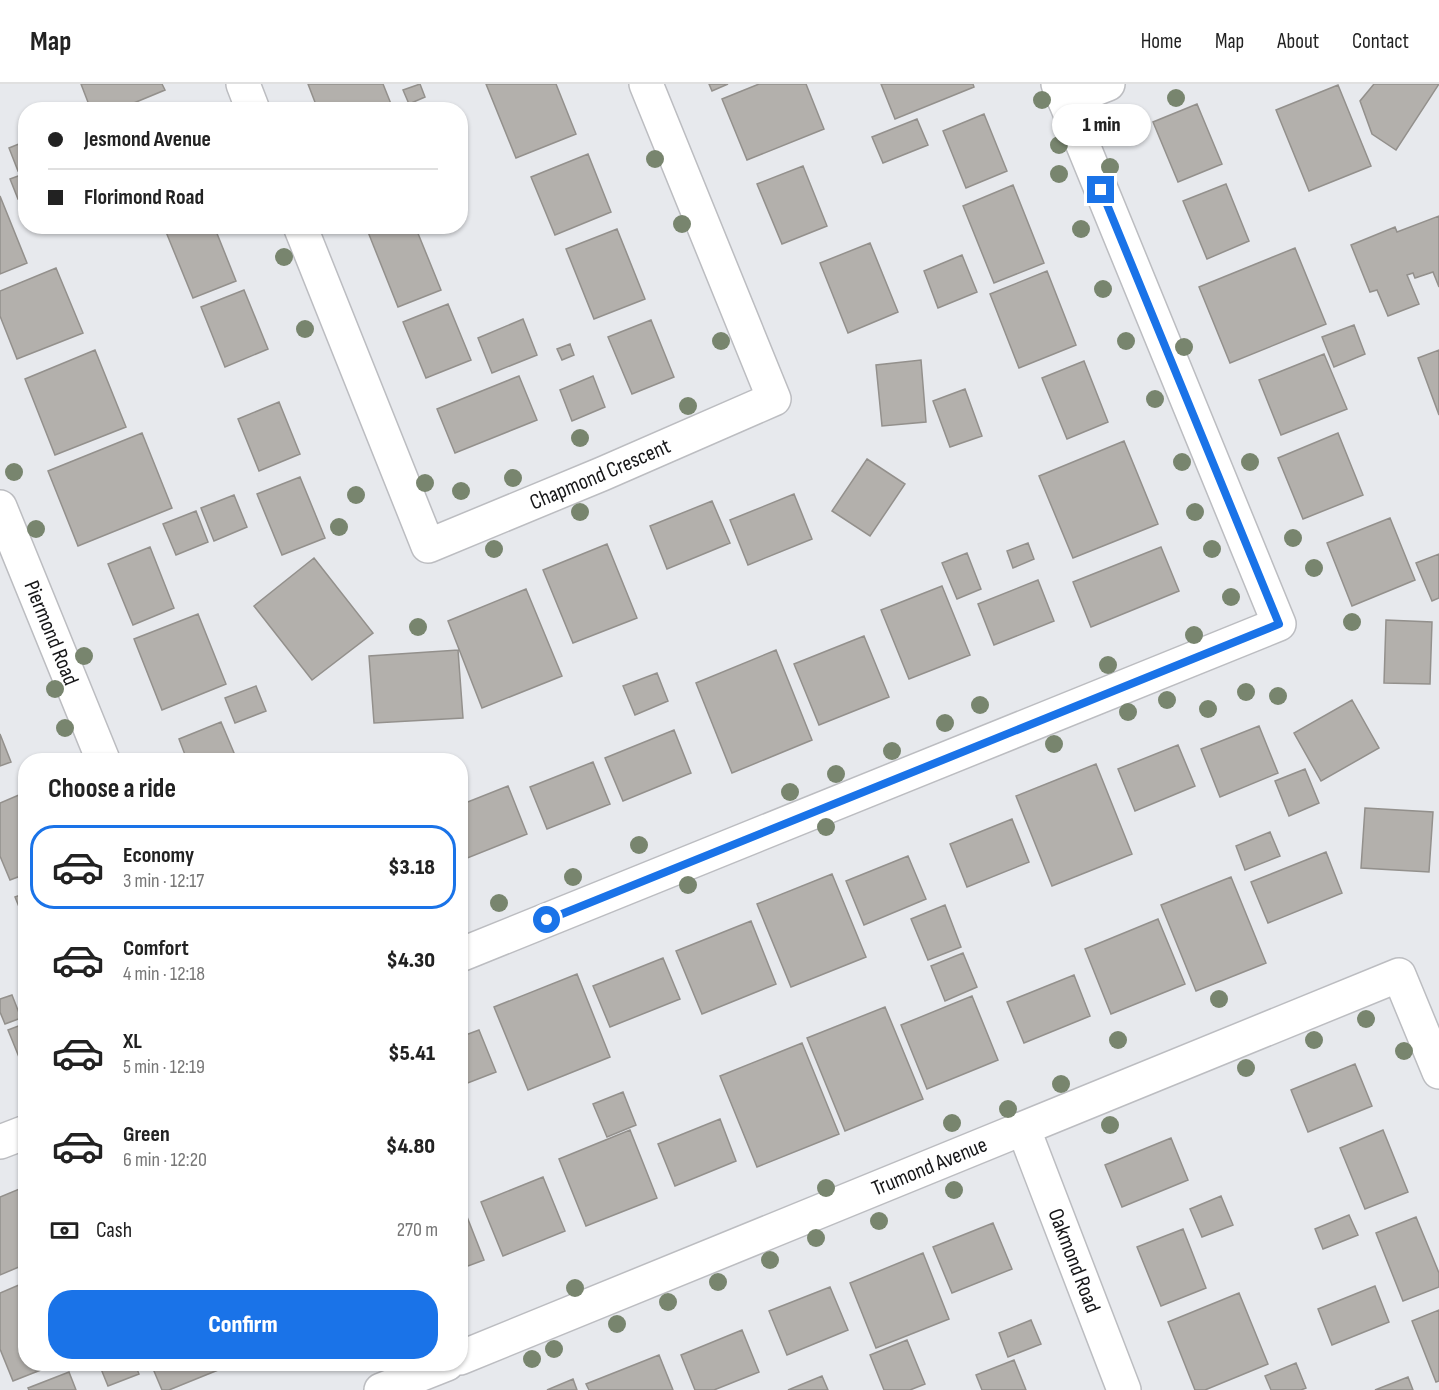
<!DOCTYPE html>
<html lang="en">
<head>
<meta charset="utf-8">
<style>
	:root { --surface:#fff; --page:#f2f2f2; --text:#222; --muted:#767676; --line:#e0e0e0; --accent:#1a73e8 }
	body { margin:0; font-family:"Sofia Sans Condensed",sans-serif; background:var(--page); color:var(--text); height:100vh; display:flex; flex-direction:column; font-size:22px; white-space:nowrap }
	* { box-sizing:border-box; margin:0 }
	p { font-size:20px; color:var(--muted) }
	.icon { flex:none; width:33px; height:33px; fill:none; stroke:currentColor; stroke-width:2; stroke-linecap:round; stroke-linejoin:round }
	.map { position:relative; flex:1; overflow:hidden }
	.side { position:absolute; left:18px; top:669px; width:450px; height:618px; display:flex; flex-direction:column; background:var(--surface); border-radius:24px; box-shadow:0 2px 4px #0004 }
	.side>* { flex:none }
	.hud { position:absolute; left:18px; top:18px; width:450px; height:132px; border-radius:24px; box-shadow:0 2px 4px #0004; display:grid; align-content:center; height:132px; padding:0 30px; background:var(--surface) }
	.end { position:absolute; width:27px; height:27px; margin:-14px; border:8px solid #1a73e8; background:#fff; box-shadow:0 0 0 3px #fff }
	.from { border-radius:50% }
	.bubble { position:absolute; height:42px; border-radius:21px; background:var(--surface); box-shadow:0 2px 4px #0004; font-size:20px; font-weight:800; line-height:42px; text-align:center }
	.hud b { display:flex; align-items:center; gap:21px; height:57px; font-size:22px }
	.hud b+b { border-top:2px solid var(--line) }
	.hud i { width:15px; height:15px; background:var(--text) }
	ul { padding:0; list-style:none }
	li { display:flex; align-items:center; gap:18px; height:84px; margin:0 12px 9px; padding:0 18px; border:3px solid transparent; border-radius:24px }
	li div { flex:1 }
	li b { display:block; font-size:22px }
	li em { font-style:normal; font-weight:800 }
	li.selected { border-color:var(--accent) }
	li>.icon { width:54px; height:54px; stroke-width:1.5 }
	h2 { padding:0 30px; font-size:27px; line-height:72px }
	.pay { display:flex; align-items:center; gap:15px; height:66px; padding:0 30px; font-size:22px }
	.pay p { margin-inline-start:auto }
	.cta { display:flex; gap:12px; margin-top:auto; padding:12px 30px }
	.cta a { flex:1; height:69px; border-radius:24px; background:var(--accent); color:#fff; font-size:24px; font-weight:800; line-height:69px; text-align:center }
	header { display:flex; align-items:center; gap:36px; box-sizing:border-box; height:84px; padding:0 30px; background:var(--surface); border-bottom:2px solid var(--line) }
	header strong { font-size:28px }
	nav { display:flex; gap:33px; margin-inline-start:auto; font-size:21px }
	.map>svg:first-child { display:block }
</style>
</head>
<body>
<header>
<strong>Map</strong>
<nav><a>Home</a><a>Map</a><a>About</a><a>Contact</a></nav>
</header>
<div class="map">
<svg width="1439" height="1306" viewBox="0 0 1439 1306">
	<rect width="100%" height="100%" fill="#e7e9ed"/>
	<path fill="#b3b0ac" stroke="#93908c" stroke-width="1.5" d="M81 0H162L165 6 117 26H91Z
		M308 0H383L393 25 318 26Z
		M420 0 425 13 409 20 403 6Z
		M486 0H556L576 50 516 74Z
		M709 0H728L712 7Z
		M759 0H806L824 45 747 76 722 15Z
		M881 0H973L974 3 895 35Z
		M1374 0H1439L1396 66 1372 50 1360 17Z
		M1338 1 1371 82 1309 107 1276 26Z
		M1197 20 1222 80 1178 98 1153 38Z
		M984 30 1007 87 966 104 943 47Z
		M917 35 928 61 883 79 872 53Z
		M26 57V84L18 87 9 64Z
		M588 70 611 128 555 151 531 93Z
		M803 82 827 142 782 160 757 100Z
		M26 89V112L18 115 10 95Z
		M1226 100 1249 157 1207 175 1183 117Z
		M1013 101 1044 179 994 199 963 122Z
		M0 112 27 179 0 190Z
		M1439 132V203L1433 188 1415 194 1413 189 1407 191 1419 220 1388 232 1377 206 1370 208 1351 161 1395 143 1397 148Z
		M180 142H214L236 197 193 214 166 148Z
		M381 142H415L441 206 398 223 368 148Z
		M617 145 645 215 594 235 566 165Z
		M870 159 898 228 848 249 820 179Z
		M1295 164 1326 240 1230 279 1199 203Z
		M962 171 977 208 938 224 924 187Z
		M56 184 83 249 17 275 0 232V207Z
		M1047 187 1076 261 1019 284 990 210Z
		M244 206 268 265 225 283 201 223Z
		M448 220 471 276 426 294 403 238Z
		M523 235 537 271 492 289 478 254Z
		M651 236 674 293 632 310 608 253Z
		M1354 241 1365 270 1334 283 1322 253Z
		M570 260 574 271 562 276 557 265Z
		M95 266 126 343 55 371 25 295Z
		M1439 266V331L1418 274Z
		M1324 270 1347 325 1281 351 1259 296Z
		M921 276 926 338 882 342 876 281Z
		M1084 277 1108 338 1067 355 1042 294Z
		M519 292 537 336 455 369 437 325Z
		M593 292 605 323 572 337 560 306Z
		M965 305 982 352 950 363 933 317Z
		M279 318 300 370 259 387 238 335Z
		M142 349 172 424 78 462 48 387Z
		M1338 349 1363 411 1303 435 1278 374Z
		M1124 357 1158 440 1073 474 1039 392Z
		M867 375 905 400 870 452 832 427Z
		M300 393 325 454 282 471 257 410Z
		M794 410 812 455 748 481 730 436Z
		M234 411 247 443 214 457 201 424Z
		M712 417 730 459 667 485 650 442Z
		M196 427 208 458 176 471 163 440Z
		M1390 434 1415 496 1352 522 1327 459Z
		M1028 459 1034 475 1013 484 1007 467Z
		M607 460 637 534 573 559 543 486Z
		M150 463 174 524 133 541 108 480Z
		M1161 463 1179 507 1091 543 1073 498Z
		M967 469 981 505 957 515 942 479Z
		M1439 470V514L1432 517 1416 479Z
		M314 474 373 549 312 596 254 522Z
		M1038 496 1054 537 994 561 978 520Z
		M942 502 970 571 909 595 881 526Z
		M526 505 562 592 482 624 448 537Z
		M198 530 226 600 162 626 134 555Z
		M1386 536 1432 538 1430 600 1384 599Z
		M864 552 889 613 819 641 794 580Z
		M458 566 463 634 374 639 369 572Z
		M776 566 812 656 732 689 696 599Z
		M657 589 668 617 635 631 623 602Z
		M256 602 266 627 235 639 225 614Z
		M1352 616 1379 664 1321 697 1294 649Z
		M221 638 237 676H187L179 655Z
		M1259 642 1278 689 1220 713 1201 665Z
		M674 646 691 689 623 717 605 674Z
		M0 650 11 678 0 682Z
		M1178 661 1195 702 1135 727 1118 685Z
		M593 678 610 720 547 745 530 703Z
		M1096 680 1132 770 1052 802 1016 712Z
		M1305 685 1319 719 1289 732 1275 697Z
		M508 702 527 750 460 777V721Z
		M26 708V790L10 796 0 772V719Z
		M1365 724 1433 728 1429 788 1361 784Z
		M1012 735 1029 778 967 803 950 760Z
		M1270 748 1280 772 1245 786 1236 762Z
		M1326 768 1342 809 1268 839 1251 798Z
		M908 772 926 815 864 841 846 797Z
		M832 790 866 873 791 903 757 820Z
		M1231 793 1266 879 1196 907 1161 821Z
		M26 809V840L15 813Z
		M945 821 961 863 928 876 911 835Z
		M1158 835 1185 900 1111 930 1085 865Z
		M751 837 776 900 702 930 676 867Z
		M963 869 977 903 945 917 931 882Z
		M663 874 680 915 610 943 593 902Z
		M577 890 610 973 528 1006 494 923Z
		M1074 891 1090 932 1024 959 1007 918Z
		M12 911 21 934 5 940 0 928V915Z
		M972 912 998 976 927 1005 901 941Z
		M885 923 923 1015 845 1047 807 954Z
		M26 939V976L21 978 8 946Z
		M479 946 496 988 460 1002V953Z
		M802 959 839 1050 757 1083 720 992Z
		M1355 980 1372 1022 1308 1048 1291 1006Z
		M623 1008 636 1041 607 1053 593 1020Z
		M720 1035 736 1077 675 1102 658 1060Z
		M630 1046 657 1114 586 1142 559 1075Z
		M1383 1046 1408 1108 1365 1125 1340 1064Z
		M1171 1054 1188 1096 1122 1123 1105 1081Z
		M543 1093 565 1147 503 1172 481 1118Z
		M24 1103 26 1180 0 1191V1113Z
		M1221 1112 1233 1141 1202 1153 1190 1125Z
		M462 1120 484 1176 460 1185V1121Z
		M1349 1131 1358 1151 1323 1165 1315 1145Z
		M1416 1133 1439 1189V1203L1403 1217 1376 1149Z
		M993 1139 1012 1185 952 1209 933 1163Z
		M1183 1145 1206 1204 1161 1222 1137 1163Z
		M923 1169 949 1235 876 1264 850 1199Z
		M26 1198V1280H56L13 1297 0 1265V1209Z
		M1375 1202 1389 1238 1332 1261 1318 1225Z
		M830 1203 848 1246 787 1271 769 1227Z
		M1239 1209 1268 1280 1205 1306H1195L1168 1238Z
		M1439 1226V1297L1436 1298 1412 1237Z
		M1031 1236 1041 1260 1008 1273 999 1249Z
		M742 1246 759 1288 714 1306H695L681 1271Z
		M907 1256 925 1300 910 1306H884L870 1271Z
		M659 1271 673 1306H589L586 1300Z
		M1014 1276 1026 1306H982L976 1291Z
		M1296 1279 1306 1304 1301 1306H1271L1265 1292Z
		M99 1280H135L139 1290 108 1302Z
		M151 1280H221L223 1284 169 1306H162Z
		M69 1288 76 1306H29L28 1304Z
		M822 1292 828 1306H788Z
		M1408 1293 1413 1306H1375Z
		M573 1295 577 1306H547Z"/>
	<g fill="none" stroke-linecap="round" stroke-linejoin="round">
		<defs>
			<g id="minor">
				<path d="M243 0 253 26"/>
				<path d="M1065 17 1108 0"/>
				<path id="s1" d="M300 142 428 462 602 390 774 315 646 0"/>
				<path id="s2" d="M0 423 103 676"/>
				<path d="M460 871 1279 540 1058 0"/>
				<path id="s3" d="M1024 1046 1124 1306"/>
				<path d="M0 1058 26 1048"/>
				<path id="s4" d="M460 1274 1399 891 1439 988"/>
				<path d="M381 1306 447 1280"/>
			</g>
		</defs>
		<use href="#minor" stroke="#bcbdc1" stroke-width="36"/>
		<use href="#minor" stroke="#fff" stroke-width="33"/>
	</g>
	<g fill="#78856e">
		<circle cx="1176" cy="14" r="9"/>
		<circle cx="1042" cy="16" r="9"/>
		<circle cx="1121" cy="33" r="9"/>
		<circle cx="1059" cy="61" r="9"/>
		<circle cx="655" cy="75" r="9"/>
		<circle cx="1110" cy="83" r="9"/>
		<circle cx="1059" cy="90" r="9"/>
		<circle cx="682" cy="140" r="9"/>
		<circle cx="1081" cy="145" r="9"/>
		<circle cx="284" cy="173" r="9"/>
		<circle cx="1103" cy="205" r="9"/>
		<circle cx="305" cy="245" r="9"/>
		<circle cx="721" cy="257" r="9"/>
		<circle cx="1126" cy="257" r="9"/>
		<circle cx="1184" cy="263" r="9"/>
		<circle cx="1155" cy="315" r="9"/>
		<circle cx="688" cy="322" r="9"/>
		<circle cx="580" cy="354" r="9"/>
		<circle cx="1182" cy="378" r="9"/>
		<circle cx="1250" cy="378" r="9"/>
		<circle cx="14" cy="388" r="9"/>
		<circle cx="513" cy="394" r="9"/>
		<circle cx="425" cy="399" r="9"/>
		<circle cx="461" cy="407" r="9"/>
		<circle cx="356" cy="411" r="9"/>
		<circle cx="580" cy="428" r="9"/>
		<circle cx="1195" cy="428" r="9"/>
		<circle cx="339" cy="443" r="9"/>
		<circle cx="36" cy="445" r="9"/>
		<circle cx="1293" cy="454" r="9"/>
		<circle cx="494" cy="465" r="9"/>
		<circle cx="1212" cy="465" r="9"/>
		<circle cx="1314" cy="484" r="9"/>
		<circle cx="1231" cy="513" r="9"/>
		<circle cx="1352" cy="538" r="9"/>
		<circle cx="418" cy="543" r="9"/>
		<circle cx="1194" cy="551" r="9"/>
		<circle cx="84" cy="572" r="9"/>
		<circle cx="1108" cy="581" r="9"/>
		<circle cx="55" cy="605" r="9"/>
		<circle cx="1246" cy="608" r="9"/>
		<circle cx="1278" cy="612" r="9"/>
		<circle cx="1167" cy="616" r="9"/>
		<circle cx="980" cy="621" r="9"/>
		<circle cx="1208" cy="625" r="9"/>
		<circle cx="1128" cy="628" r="9"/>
		<circle cx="945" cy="639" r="9"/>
		<circle cx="65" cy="644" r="9"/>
		<circle cx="1054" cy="660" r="9"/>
		<circle cx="892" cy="667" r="9"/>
		<circle cx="836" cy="690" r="9"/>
		<circle cx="790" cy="708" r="9"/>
		<circle cx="826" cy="743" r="9"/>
		<circle cx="639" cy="761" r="9"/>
		<circle cx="573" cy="793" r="9"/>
		<circle cx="688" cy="801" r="9"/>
		<circle cx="499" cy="819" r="9"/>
		<circle cx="1219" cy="915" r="9"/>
		<circle cx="1366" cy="935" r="9"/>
		<circle cx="1118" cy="956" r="9"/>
		<circle cx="1314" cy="956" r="9"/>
		<circle cx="1404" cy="967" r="9"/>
		<circle cx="1246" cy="984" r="9"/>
		<circle cx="1061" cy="1000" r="9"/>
		<circle cx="1008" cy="1025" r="9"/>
		<circle cx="952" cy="1039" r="9"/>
		<circle cx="1110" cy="1041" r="9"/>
		<circle cx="826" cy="1104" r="9"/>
		<circle cx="954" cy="1106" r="9"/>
		<circle cx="879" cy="1137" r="9"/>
		<circle cx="816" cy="1154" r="9"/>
		<circle cx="770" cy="1176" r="9"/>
		<circle cx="718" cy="1198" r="9"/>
		<circle cx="575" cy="1204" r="9"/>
		<circle cx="668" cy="1218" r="9"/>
		<circle cx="617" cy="1240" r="9"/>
		<circle cx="554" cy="1265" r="9"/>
		<circle cx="532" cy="1275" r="9"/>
	</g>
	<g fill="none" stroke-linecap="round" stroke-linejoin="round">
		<path stroke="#1a73e8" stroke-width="8" d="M547 836 1279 540 1101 106"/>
	</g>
	<g text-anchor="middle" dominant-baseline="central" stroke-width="6" stroke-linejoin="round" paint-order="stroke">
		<g font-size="22" fill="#161618" stroke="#fff">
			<text stroke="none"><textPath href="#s1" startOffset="531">Chapmond Crescent</textPath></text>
			<text stroke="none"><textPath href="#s2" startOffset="136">Piermond Road</textPath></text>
			<text stroke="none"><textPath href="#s4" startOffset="507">Trumond Avenue</textPath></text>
			<text stroke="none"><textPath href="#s3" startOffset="140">Oakmond Road</textPath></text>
		</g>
	</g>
</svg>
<i class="end from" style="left:547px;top:836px"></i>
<i class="end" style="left:1101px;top:106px"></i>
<div class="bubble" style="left:1052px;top:20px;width:99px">1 min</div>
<div class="hud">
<b><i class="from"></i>Jesmond Avenue</b>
<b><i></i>Florimond Road</b>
</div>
<section class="side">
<h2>Choose a ride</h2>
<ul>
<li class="selected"><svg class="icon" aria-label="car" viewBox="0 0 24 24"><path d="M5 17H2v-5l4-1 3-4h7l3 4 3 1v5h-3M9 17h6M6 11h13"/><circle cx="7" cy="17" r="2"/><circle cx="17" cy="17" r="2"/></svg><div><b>Economy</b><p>3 min · 12:17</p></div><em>$3.18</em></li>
<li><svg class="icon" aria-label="car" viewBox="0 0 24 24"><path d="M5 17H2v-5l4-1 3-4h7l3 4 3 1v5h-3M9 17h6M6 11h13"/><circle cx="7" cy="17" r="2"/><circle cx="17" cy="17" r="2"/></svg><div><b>Comfort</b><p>4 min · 12:18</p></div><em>$4.30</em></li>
<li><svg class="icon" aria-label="car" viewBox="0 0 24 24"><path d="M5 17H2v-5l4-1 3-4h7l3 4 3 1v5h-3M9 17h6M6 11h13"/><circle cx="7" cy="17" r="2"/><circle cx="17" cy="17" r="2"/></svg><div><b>XL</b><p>5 min · 12:19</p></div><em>$5.41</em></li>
<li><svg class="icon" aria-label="car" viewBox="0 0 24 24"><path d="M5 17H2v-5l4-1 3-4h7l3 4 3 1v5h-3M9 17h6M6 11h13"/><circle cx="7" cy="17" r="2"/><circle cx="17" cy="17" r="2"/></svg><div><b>Green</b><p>6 min · 12:20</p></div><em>$4.80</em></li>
</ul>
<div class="pay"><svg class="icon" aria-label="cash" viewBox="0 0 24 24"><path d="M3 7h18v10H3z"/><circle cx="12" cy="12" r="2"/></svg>Cash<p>270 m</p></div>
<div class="cta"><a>Confirm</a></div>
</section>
</div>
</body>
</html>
